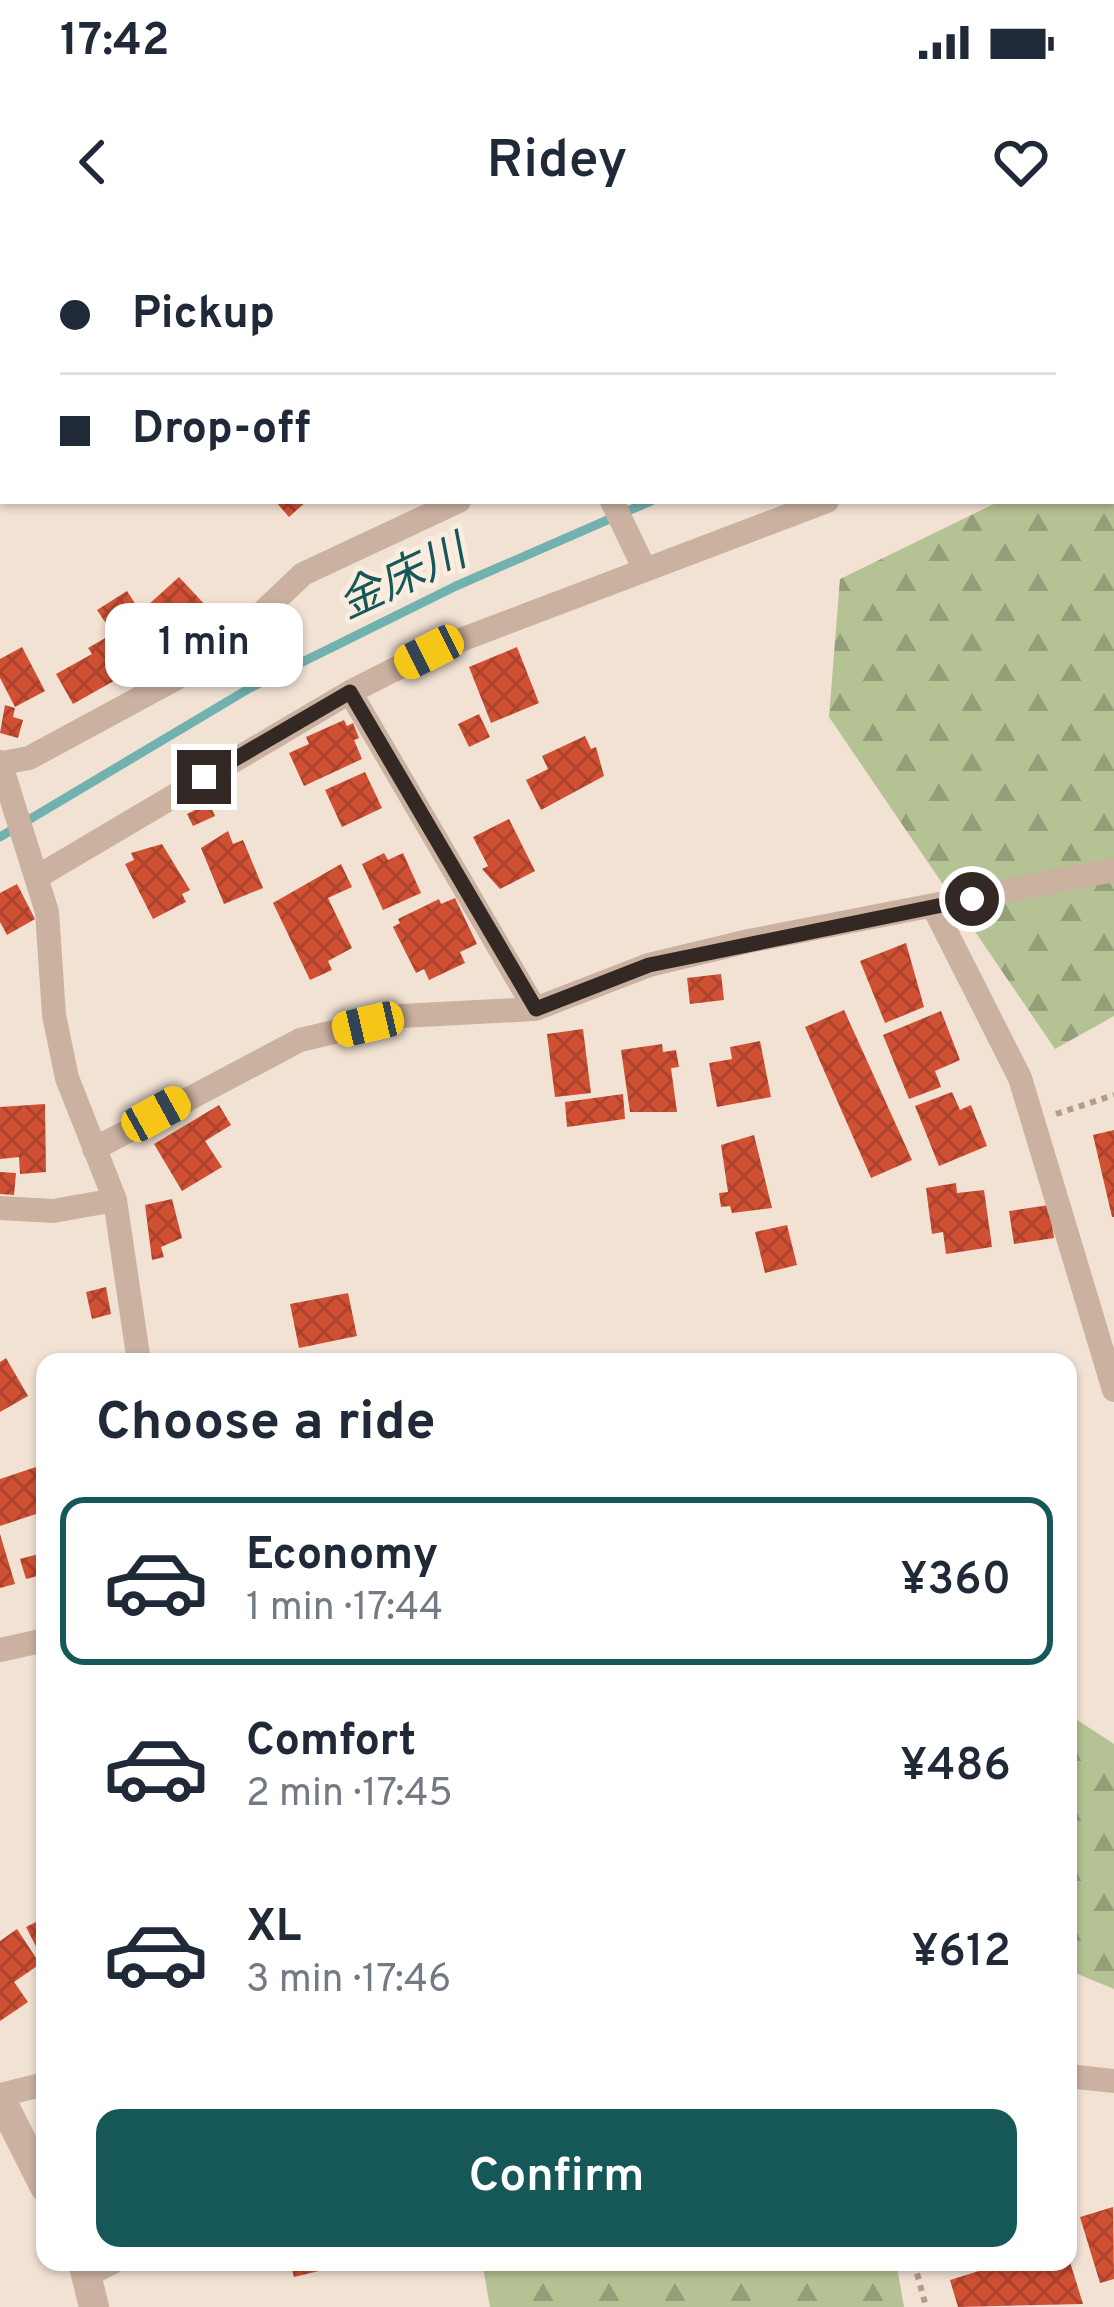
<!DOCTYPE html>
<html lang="en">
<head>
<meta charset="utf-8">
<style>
	:root { --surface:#fff; --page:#f2f2f3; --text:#1f2937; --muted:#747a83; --line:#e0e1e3; --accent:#165858 }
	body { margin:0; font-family:Overpass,"Noto Sans JP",sans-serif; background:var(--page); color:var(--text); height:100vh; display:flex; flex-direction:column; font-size:45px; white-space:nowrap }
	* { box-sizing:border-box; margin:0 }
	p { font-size:39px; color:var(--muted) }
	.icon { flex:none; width:66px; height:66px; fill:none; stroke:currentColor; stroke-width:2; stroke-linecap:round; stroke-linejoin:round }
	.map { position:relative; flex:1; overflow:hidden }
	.sheet { position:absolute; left:36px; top:1113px; width:1041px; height:918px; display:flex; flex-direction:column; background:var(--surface); border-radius:24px; box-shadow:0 3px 9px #0004 }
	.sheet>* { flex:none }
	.hud { position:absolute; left:0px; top:0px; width:1116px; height:264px; box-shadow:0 3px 9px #0004; display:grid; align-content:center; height:264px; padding:0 60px; background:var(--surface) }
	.end { position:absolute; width:54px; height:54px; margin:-27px; border:15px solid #342824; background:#fff; box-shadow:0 0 0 6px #fff }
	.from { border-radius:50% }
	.bubble { position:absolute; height:84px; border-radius:24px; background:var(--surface); box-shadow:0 3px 9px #0004; font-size:39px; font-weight:600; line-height:84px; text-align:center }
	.car { position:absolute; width:36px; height:72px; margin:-36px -18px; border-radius:15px; box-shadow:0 0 9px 3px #0007; background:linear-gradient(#f5c518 24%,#345 0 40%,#f5c518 0 76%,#345 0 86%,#f5c518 0) }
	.hud b { display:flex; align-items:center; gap:42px; height:114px; font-size:45px }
	.hud b+b { border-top:3px solid var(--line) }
	.hud i { width:30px; height:30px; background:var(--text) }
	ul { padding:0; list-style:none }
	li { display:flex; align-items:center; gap:36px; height:168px; margin:0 24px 18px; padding:0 36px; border:6px solid transparent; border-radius:24px }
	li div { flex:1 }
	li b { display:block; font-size:45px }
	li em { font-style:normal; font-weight:600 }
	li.current { border-color:var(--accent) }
	li>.icon { width:108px; height:108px; stroke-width:1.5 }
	h2 { padding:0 60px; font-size:54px; line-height:144px }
	.button { display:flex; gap:24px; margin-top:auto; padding:24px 60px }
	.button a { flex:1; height:138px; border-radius:24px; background:var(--accent); color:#fff; font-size:48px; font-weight:600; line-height:138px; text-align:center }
	.status { display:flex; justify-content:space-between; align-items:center; height:84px; padding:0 60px; background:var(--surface); direction:ltr }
	.status svg { height:33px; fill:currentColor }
	header { display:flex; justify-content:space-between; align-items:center; height:156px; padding:0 60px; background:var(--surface); font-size:54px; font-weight:600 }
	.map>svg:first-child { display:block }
</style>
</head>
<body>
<div class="status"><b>17:42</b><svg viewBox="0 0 49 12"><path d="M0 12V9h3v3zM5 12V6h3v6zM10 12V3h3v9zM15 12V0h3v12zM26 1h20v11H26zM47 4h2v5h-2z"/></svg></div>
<header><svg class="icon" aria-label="back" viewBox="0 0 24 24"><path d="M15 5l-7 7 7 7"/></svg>Ridey<svg class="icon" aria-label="heart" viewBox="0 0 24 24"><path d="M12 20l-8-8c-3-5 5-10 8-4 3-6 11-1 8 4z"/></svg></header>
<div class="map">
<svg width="1114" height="2067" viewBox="0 0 1114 2067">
	<defs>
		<pattern id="forest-firs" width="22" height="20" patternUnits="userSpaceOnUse" patternTransform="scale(3)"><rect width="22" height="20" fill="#b5c293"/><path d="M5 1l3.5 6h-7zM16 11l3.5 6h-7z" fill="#949e78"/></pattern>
		<pattern id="building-cross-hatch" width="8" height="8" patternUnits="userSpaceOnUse" patternTransform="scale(3)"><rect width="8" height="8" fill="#d05034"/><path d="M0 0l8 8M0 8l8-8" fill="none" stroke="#aa422c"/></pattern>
	</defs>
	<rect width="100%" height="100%" fill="#f2e2d4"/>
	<path fill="url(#forest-firs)" d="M1114 206V776L1055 809 829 477 840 339 1000 261H1113Z
		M1068 1474 1114 1504V1749L1068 1730Z
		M482 2022H885L897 2027 904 2067H490Z"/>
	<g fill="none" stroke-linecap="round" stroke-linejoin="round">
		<path stroke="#71b1b0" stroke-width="9" d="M1113 80H1114
			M0 597 250 448 456 346 651 261"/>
	</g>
	<path fill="url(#building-cross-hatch)" d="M275 261H307L289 277Z
		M179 337 208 368 178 397 148 365Z
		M127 351 160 402 131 421 97 370Z
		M107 397 128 433 73 464 56 434 92 414 88 408Z
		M22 407 45 451 15 467 0 438V419Z
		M517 407 539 463 491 483 469 427Z
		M5 465 15 468 13 477 23 480 18 498 0 493Z
		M479 474 490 497 469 507 458 484Z
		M344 480 347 486 353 483 359 498 354 500 362 519 304 546 289 513 309 504 306 497Z
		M585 496 591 509 596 507 604 536 541 570 526 540 548 529 542 516Z
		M365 532 382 568 342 587 325 550Z
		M209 563 215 576 193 586 187 574Z
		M509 579 535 631 500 649 482 629 488 626 473 597Z
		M228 591 233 604 243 600 263 648 224 664 201 608Z
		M162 604 190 650 182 654 186 662 153 679 125 624 134 620 131 613Z
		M384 613 388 620 403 613 421 653 383 670 362 624Z
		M341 624 352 647 328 658 352 708 328 721 332 730 310 740 273 663Z
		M17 644 35 679 7 695 0 682V653Z
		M455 658 477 704 460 712 465 723 429 740 424 729 416 733 393 687 400 683 398 679 439 659 441 664Z
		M906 703 924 767 885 783 860 721Z
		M721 734 724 760 690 764 687 738Z
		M844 770 912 920 871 938 805 787Z
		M941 771 960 820 935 831 941 847 909 859 883 795Z
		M583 789 591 853 555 857 547 794Z
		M760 801 771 857 717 867 709 823 732 819 730 807Z
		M662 804 663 812 676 810 679 827 671 828 677 872H630L621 810Z
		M952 852 960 870 971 865 987 906 939 926 915 866Z
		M623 854 625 879 567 887 565 862Z
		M45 864 46 932 20 934 19 917 0 919V867Z
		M219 865 231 885 205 901 222 927 182 951 154 904Z
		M1114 890V977H1112L1093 895Z
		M754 895 772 968 732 973 730 966 721 967 719 953 728 952 721 905Z
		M0 932 16 933 14 955 0 954Z
		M956 943 957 953 984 950 992 1007 946 1014 943 992 932 994 926 948Z
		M172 959 182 998 161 1007 164 1017 152 1020 145 965Z
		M1049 965 1054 998 1014 1004 1009 971Z
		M787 985 797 1025 765 1033 755 992Z
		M106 1047 111 1074 92 1079 86 1052Z
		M348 1053 357 1096 299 1108 290 1064Z
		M6 1118 28 1156 0 1172V1122Z
		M45 1224V1271L0 1286V1239Z
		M0 1294 15 1344 0 1348Z
		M39 1314 45 1334 26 1339 20 1319Z
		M44 1678 45 1681V1724L26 1687Z
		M17 1689 40 1724 14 1742 28 1762 0 1781V1701Z
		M1113 1967 1114 2039 1100 2043 1080 1977Z
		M290 2022H348V2024L294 2037Z
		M1008 2022H1070L1083 2064 958 2067 950 2040Z"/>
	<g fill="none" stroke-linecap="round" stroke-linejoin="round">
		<path stroke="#b69a8a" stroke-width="6" stroke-dasharray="6 6" stroke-linecap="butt" d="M1056 874 1114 855
			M914 2022 926 2067"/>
		<path stroke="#cbb1a0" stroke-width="24" d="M938 3 942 0
			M1113 145H1114
			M612 261 645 330
			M350 452 535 769
			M0 522 47 672 54 775 67 838 115 960 139 1122
			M2 523 29 518 214 418 303 334 459 261
			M37 637 350 452 429 412 827 261
			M933 666 1020 838 1114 1150
			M94 909 300 800 402 776 535 769 649 725 749 701 1114 630
			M0 968 53 971 115 960
			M0 1410 45 1400
			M1068 1836 1114 1841
			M0 1855 45 1844
			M89 2034 113 2022"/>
		<path stroke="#cbb1a0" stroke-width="30" d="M0 1858 45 1947
			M83 2022 94 2067"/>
	</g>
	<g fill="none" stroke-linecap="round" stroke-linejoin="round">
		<path stroke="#342824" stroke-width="15" d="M204 537 350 452 536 769 649 725 972 659"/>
	</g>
	<g text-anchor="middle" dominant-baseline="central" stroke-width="10" stroke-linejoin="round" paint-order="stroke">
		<g font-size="45" font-style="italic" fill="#165858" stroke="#faede0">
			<text transform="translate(403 340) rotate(-25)">金床川</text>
		</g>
	</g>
</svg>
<i class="end from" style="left:972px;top:659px"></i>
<i class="end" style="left:204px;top:537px"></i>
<div class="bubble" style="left:105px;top:363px;width:198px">1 min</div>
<i class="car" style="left:429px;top:412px;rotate:243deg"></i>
<i class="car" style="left:368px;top:784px;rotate:257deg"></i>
<i class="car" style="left:156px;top:874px;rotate:61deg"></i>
<div class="hud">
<b><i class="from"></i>Pickup</b>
<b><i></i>Drop-off</b>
</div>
<section class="sheet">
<h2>Choose a ride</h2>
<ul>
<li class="current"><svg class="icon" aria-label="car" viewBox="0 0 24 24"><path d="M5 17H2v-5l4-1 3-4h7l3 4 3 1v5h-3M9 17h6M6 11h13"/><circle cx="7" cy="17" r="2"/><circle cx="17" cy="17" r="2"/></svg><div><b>Economy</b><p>1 min · 17:44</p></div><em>¥360</em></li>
<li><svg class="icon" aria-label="car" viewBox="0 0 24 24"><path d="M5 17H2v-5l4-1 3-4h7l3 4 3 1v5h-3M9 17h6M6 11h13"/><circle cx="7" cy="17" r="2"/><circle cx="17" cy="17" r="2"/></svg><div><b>Comfort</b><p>2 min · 17:45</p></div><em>¥486</em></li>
<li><svg class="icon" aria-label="car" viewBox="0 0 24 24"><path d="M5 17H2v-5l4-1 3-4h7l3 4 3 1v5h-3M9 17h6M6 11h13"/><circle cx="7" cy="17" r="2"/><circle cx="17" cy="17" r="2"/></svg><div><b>XL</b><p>3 min · 17:46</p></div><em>¥612</em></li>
</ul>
<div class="button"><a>Confirm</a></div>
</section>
</div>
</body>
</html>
